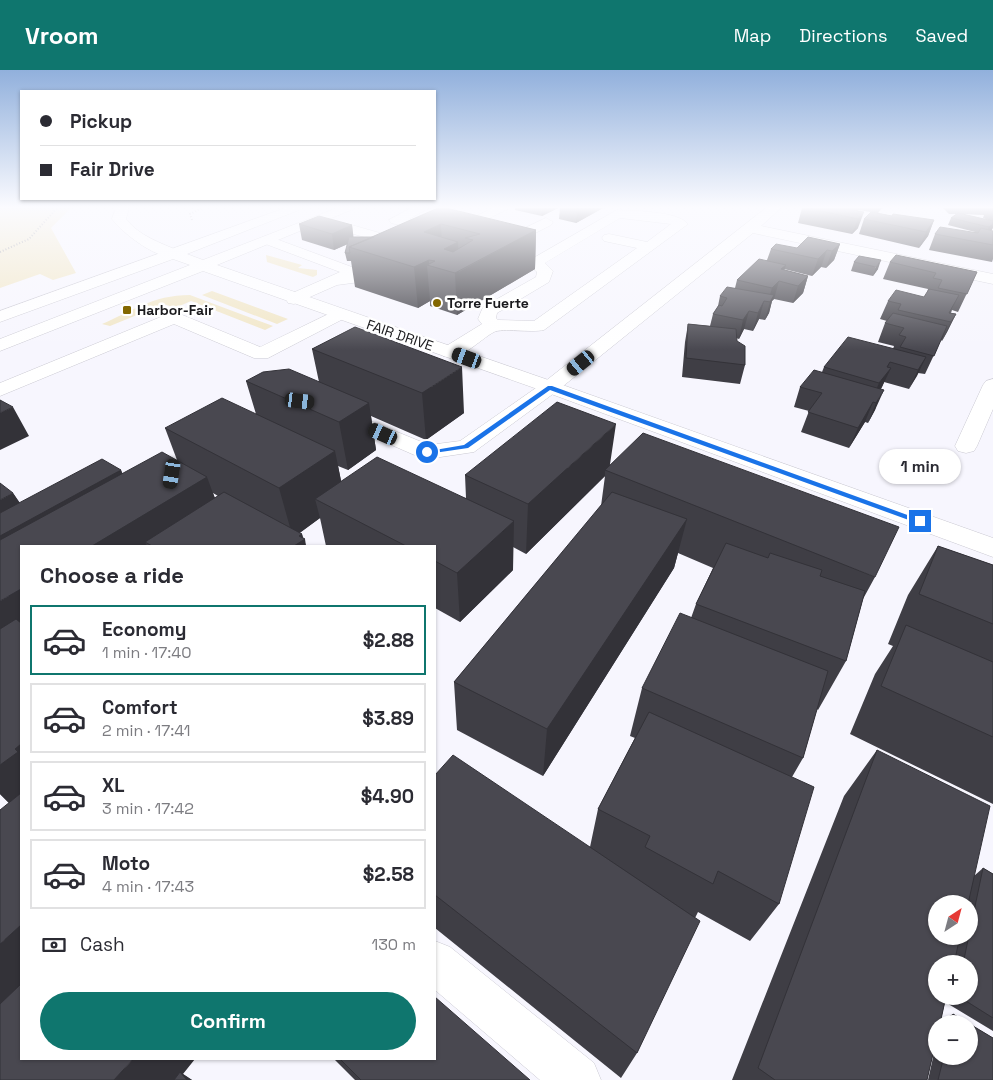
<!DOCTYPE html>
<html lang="en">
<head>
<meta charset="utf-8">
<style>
	:root { --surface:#fff; --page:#f7f7f7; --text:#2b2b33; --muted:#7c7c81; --line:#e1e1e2; --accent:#0f766e }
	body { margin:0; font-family:"Space Grotesk",sans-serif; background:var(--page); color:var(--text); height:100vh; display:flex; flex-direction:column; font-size:19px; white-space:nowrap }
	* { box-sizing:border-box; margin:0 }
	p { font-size:16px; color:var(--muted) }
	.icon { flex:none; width:28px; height:28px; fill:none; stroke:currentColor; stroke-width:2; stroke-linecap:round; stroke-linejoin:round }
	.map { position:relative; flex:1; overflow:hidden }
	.sheet { position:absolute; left:20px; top:475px; width:416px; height:515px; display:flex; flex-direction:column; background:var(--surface); border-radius:0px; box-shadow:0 1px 4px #0004 }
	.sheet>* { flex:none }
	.top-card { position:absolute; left:20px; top:20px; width:416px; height:110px; border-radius:0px; box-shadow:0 1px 4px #0004; display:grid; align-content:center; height:110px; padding:0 20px; background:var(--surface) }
	.needle { width:32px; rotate:36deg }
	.controls { position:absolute; left:928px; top:825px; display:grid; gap:10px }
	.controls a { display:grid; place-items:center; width:50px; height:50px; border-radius:50%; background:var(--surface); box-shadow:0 1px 4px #0004; font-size:25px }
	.end { position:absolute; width:22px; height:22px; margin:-11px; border:6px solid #1a73e8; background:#fff; box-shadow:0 0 0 2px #fff }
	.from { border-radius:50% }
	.bubble { position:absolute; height:35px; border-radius:18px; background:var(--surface); box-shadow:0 1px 4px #0004; font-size:16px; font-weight:800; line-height:35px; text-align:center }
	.car { position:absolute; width:15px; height:30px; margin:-15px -8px; border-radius:6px; box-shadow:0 0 4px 1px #0007; background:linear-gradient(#222 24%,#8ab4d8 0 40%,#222 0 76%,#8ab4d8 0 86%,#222 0) }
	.top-card b { display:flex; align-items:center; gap:18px; height:48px; font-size:19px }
	.top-card b+b { border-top:1px solid var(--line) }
	.top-card i { width:12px; height:12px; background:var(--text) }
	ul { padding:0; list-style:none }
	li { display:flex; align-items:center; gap:15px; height:70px; margin:0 10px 8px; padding:0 10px; border:2px solid var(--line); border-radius:0px }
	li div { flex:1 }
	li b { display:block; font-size:19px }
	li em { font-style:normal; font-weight:800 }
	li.current { border-color:var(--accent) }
	li>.icon { width:45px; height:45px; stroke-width:1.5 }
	h2 { padding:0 20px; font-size:22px; line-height:60px }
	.pay { display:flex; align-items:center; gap:12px; height:55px; padding:0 20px; font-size:19px }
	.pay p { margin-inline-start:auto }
	.cta { display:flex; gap:10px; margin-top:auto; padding:10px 20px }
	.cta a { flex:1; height:58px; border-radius:30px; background:var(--accent); color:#fff; font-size:20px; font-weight:800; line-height:58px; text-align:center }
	header { display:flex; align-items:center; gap:30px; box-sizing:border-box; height:70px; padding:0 25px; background:var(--accent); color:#fff }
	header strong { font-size:24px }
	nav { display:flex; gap:28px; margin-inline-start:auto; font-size:18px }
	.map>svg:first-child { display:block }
</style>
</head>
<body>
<header>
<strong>Vroom</strong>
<nav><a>Map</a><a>Directions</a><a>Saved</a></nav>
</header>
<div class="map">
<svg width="993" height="1010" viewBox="0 0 993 1010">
	<rect width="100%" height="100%" fill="#f7f6fe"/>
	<path fill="#f1e6c5" d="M0 138H71L51 158 76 203 53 210 40 204 0 218Z
		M266 185 302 195 298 198 317 200V205L313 207 267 192Z
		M212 221 288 249 277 254 202 225Z
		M190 225 273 256 265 260 191 231 175 238 164 234 110 256 102 254C131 242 152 225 190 225Z"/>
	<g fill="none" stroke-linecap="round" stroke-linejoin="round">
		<defs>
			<path id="minor" d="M116 138H129L126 149C139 166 161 173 179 181L181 184 179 187C160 192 123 164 112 149Z
				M411 138H429L409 149 446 160 493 138H510L451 167 391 153 389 150Z
				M766 138H781L761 156 993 204V214L753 163 557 321 474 382 427 389 419 387 332 349 328 345 332 341 339 339 346 341 429 375 460 371 543 313Z
				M617 140C633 141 678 141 688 154L544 260C531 263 502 258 494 262 479 270 462 291 443 286L441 282 443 278 482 254 478 249 483 237 536 207 537 202 527 193 530 190ZM620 148 671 154 647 172 609 164 604 165 602 168 604 171 637 178 534 251 498 250 496 248 497 243 549 212 553 201 545 193Z
				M320 146 415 173 417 176 410 180 315 153 313 150Z
				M546 148 553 152 551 155 504 179H494L492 176 494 173Z
				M268 166 360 200 388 188 396 193 393 196 360 212 337 215 294 234 288 233 286 229 288 225 340 202 263 173 261 170 263 167Z
				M339 239 345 240 348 244 345 248 268 288H254L174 254 0 326V313L168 244H180L260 277Z
				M993 309V339L977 376 974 381 966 383 958 381 955 376 983 315 986 311Z
				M435 871 450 877 594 993 601 1010H540L435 920Z"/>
			<path id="major" d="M285 138H304L187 184 203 190 337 138H356L217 195 557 313 993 468V487L543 321 203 201 0 281V269L190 195 173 189 0 252V241Z"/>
		</defs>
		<use href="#minor" stroke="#cac9d2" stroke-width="1"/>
		<use href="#major" stroke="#cac9d2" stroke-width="1"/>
		<path stroke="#96959b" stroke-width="2" stroke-dasharray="1 2" stroke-linecap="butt" d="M192 150 190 144 202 138
			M0 182 29 169 57 138"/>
		<use href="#minor" fill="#fff" fill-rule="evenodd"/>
		<use href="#major" fill="#fff" fill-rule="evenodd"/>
	</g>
	<path fill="#3f3e45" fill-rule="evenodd" d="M438 138 536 160 535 199 457 245 430 236V231L418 238 355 217 351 191H347L345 183 348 174 334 180 302 170 299 154 352 155 353 167H374Z
		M515 138H558L542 146 515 140Z
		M560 138H603L576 153 559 149Z
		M802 138H882L878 143 892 146 934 150 928 166 919 178 859 164 864 149 871 142 858 140V158L852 164 798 153Z
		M943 138H993V158L991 161H993V189L992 192 929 180 935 164 975 162 948 155 951 148 957 144H949ZM961 144 984 145 983 148 991 151Z
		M840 174 834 190 826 198 821 197 812 206 784 199V200L808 206 803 223 793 233 774 229 772 231 769 243 765 250 759 249 753 261 744 259 739 269 736 268 745 295 740 314 682 307 685 272 688 254 710 256 713 244 718 236 720 226 735 218 737 210 767 190 771 179 797 178Z
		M859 186 878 199 873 206 851 201 854 192Z
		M890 192 977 202 958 242 952 240 951 243 956 244 947 262 942 271 941 270 925 304 918 303 909 319 884 312 881 319 875 340 868 353 865 352 849 378 801 362 809 341 794 337 800 317 822 302 824 297 893 279 894 276 878 272 885 253 887 251 880 249 888 231 924 227 927 223 928 219 883 209Z
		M355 257 464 343 426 370 371 346 376 380 348 400 338 396 341 411 466 428 465 405 610 395 875 507 863 529 846 591 818 640 817 639 803 688 792 707 779 834 750 871 698 842 695 848 637 983 621 1008 435 858V705L590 777 598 739 635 668 630 666 642 618 691 548 696 534 713 498 678 483 674 498 543 706 457 660 454 612 601 436 605 406 526 484 513 477V500L460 552 435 538V476H326L320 448 299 463 302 464 306 476H21V989L183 1004 192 1010H0L9 733 0 724 13 423 20 433 121 400 122 404 177 390 165 358 256 344 246 311 319 312 312 279ZM213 423 218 426 215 428Z
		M938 476 993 495V734L850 664 875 604 893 576 888 574 908 525Z
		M877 680 974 806 983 798 993 804V961L945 932 927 1010H732L844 726ZM936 834H969V866H936ZM936 894H969V926H936Z
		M953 944 993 968V1010H928L936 974V986H969V954H941L942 950Z
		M334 989H435L530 1010H355Z"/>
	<path fill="#333238" d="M543 138H558L542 146Z
		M577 138H603L576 153Z
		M864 142 858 158 852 164 858 149Z
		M934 150 928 166 919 178 926 162Z
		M441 154 443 193 429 190V196L427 195 430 231 418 238 414 197 424 162Z
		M993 154 992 160 985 165 989 157Z
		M352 155 354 171 334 180 332 164Z
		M536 160 535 199 457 245 455 203 444 179 458 172 459 202Z
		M840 174 834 190 826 198 832 181Z
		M827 180 821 197 812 206 818 189Z
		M881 190 878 199 873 206 876 197Z
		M786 195 781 211H779L774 229 772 231 769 243 765 250 770 232H768L772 218 781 199Z
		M808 206 803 223 793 233 798 216Z
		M764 231 759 249 753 261 758 243Z
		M749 241 744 259 739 269 743 250Z
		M956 244 947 262 942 271 951 252Z
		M926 287 917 306 909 319 918 300Z
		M890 292 883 307 891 298 882 317 871 332 879 313Z
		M462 297 464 343 426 370 422 323Z
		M884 320 875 340 868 353 876 333Z
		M873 332 865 352 849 378 858 358Z
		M369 333 376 380 348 400 339 352Z
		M13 337 29 366 0 380V343Z
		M616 354 609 401 605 400V406L526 484 528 434Z
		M335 381 345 430 315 429 320 448 293 468 279 418Z
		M121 400 134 430 0 508V430L13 423 30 449Z
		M207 407 225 456 145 472 147 476H92Z
		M687 449 674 498 543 706 547 659Z
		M514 451 513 500 460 552 457 503Z
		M302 464 303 470 305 469 306 476H294L299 466Z
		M21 519V591L0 588V531Z
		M21 674V745L0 724V695L15 679Z
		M21 855V939L0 960V874Z
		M133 989H195L183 1004 192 1010H114Z"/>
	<path fill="#494850" stroke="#333238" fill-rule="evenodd" d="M438 138H446L536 160 455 203 427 195 435 191 429 190 414 197 349 177ZM441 154 480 164 465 168 473 170 453 182 444 179 458 172 424 162Z
		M807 138H855L853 140 864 142 858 149Z
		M871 142 892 146 893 144 934 150 926 162 864 149Z
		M958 143 993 151V154L989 157 951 148Z
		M319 146 352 155 332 164 299 154Z
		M940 157 978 163 981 158 993 161V175L935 164Z
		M349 167H374L349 177 350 183H345Z
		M808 167 840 174 832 181 827 180 818 189 771 179 776 174 797 178Z
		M896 185 977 202 967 224 938 218 942 210 933 208 936 203 890 192Z
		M859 186 881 190 876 197 854 192Z
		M759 189 786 195 781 199 808 206 798 216 779 211 772 218 737 210Z
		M727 217 774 225 770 232 764 231 758 243 749 241 743 250 713 244 719 235 722 236 727 228 720 226Z
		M929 219 959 225 949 243 956 244 951 252 898 240 901 234 888 231 896 220 924 227Z
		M893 243 947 256 934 286 900 277 906 267 899 265 904 258 885 253Z
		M688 254 736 259 737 271 745 276V295L686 288Z
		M355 257 462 297 422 323 312 279Z
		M848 267 926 287 918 300 890 292 887 297 891 298 879 313 824 297Z
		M289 299 369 333 339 352 246 311 263 302Z
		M814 300 884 320 876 333 873 332 858 358 808 342 822 323 800 317Z
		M222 328 335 381 279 418 165 358Z
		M0 330 13 337 0 343Z
		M557 332 616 354 528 434 465 405Z
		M643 363 899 457 875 507 605 400Z
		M162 382 207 407 92 476H21V519L0 531V470Z
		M377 387 514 451 457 503 435 491V476H406L315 429Z
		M102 389 121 400 0 466V443Z
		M0 413 13 423 0 430Z
		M224 422 302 464 299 466 305 469 294 476H152L145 472Z
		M612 422 687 449 547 659 454 612Z
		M726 473 768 488 770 483 822 500 820 506 865 521 846 591 696 534Z
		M938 476 993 495V554L919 524Z
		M680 543 828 601 803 688 642 618Z
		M16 549 21 553V674L15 679 18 682 0 695V559Z
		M906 555 993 592V667L881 616Z
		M649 642 814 717 779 834 718 801 713 814 645 777 650 766 598 739Z
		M877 680 990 736 968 834H936V866H960L954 894H936V926H946L940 954H936V971L927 1010H775L758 998Z
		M453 685 700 851 637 983 435 825V705Z
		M21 723V855L0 874V740Z
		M983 798 993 804V948L958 926H969V894H963Z
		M21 914V989H133L114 1010H0V934Z
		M435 927 530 1010H361L340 989H435Z
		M953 944 993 968V1010H938L944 986H969V954H951Z
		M180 1002 187 1010H174Z"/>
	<linearGradient id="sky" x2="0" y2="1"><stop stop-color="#91b0dc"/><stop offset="0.49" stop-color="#fbfbff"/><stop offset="1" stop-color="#fbfbff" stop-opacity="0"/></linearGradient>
	<rect width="993" height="280" fill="url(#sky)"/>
	<path fill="#1a73e8" d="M548 316H552L924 451 917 453 550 320 468 378 427 384 423 382 464 375Z"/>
	<g fill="#836700" stroke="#fff" stroke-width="2">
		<circle cx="437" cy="233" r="5"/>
		<rect x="122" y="235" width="10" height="10" rx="2.5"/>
	</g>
	<g text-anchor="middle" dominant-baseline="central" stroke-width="5" stroke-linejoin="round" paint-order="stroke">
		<g font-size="14" font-weight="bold" fill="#1a1a1d" stroke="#fff" text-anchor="start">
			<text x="447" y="233">Torre Fuerte</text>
			<text x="137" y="240">Harbor-Fair</text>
		</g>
		<g font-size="14" fill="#1a1a1d" stroke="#fff">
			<text transform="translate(400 265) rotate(19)">FAIR DRIVE</text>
		</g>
	</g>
</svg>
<div class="controls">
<a><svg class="needle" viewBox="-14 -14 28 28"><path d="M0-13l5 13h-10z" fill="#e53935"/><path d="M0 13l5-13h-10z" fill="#7c7c81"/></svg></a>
<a>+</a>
<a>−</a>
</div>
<i class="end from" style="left:427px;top:382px"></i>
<i class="end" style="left:920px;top:451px"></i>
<div class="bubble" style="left:879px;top:379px;width:82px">1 min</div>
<i class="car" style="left:467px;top:288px;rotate:290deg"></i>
<i class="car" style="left:581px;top:293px;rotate:231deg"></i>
<i class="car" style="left:300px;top:331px;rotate:97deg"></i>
<i class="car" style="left:383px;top:364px;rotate:294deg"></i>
<i class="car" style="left:172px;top:404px;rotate:189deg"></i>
<div class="top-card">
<b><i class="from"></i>Pickup</b>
<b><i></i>Fair Drive</b>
</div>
<section class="sheet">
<h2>Choose a ride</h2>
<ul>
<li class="current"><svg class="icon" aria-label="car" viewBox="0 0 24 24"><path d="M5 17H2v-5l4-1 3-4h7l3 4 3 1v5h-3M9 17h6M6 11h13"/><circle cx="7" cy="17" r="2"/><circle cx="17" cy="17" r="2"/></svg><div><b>Economy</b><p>1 min · 17:40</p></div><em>$2.88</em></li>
<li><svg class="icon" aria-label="car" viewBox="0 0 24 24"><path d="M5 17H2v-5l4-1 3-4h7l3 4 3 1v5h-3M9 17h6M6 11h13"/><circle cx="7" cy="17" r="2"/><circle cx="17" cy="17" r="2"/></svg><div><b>Comfort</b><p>2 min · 17:41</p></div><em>$3.89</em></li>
<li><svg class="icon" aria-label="car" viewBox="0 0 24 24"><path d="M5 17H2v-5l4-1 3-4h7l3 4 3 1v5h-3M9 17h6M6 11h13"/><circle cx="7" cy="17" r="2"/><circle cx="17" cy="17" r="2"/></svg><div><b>XL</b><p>3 min · 17:42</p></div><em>$4.90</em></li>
<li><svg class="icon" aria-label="car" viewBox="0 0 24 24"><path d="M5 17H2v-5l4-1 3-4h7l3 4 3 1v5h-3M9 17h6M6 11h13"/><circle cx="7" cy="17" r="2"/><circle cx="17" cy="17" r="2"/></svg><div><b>Moto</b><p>4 min · 17:43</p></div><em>$2.58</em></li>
</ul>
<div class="pay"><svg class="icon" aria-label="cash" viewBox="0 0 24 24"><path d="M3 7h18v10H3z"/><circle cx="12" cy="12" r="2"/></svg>Cash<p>130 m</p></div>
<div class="cta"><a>Confirm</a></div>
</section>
</div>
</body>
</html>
